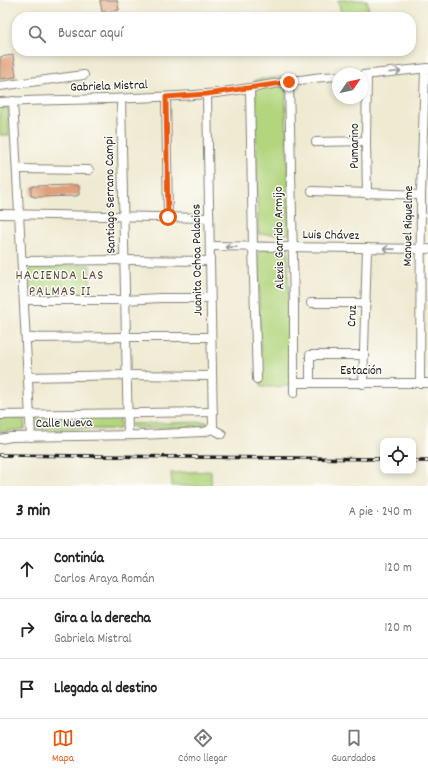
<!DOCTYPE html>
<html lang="es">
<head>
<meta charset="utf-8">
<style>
	body { margin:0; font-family:Dekko,sans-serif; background:#f2f2f2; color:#222 }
	.controls { position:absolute; right:12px; bottom:12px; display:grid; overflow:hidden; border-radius:8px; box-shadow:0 2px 6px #0003 }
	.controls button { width:36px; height:36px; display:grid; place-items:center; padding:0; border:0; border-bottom:1px solid #e0e0e0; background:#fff; color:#222; font:20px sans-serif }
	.compass { position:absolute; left:332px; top:68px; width:36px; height:36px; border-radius:50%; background:#fff; box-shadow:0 2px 6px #0003; rotate:56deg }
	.stop { position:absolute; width:12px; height:12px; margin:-9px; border:3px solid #ea580c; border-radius:50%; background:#fff }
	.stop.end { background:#ea580c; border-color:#fff; box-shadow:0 1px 4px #0008 }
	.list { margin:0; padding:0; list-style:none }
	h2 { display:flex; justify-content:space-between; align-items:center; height:52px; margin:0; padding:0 16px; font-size:17px }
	h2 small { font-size:13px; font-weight:400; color:#767676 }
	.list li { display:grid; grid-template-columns:26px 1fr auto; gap:12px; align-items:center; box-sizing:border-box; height:60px; padding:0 16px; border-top:1px solid #e0e0e0 }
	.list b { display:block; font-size:15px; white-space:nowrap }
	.list p { margin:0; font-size:13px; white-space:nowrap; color:#767676 }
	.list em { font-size:13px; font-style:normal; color:#767676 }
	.icon { flex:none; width:22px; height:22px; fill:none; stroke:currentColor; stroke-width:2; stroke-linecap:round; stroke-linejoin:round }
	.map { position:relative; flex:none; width:428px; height:486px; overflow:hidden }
	.search { position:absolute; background:#fff; box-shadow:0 2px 6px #0003; left:12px; right:12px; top:12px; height:44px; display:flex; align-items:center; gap:10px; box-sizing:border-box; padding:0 14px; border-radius:16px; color:#767676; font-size:15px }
	.sheet { height:232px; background:#fff }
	nav { display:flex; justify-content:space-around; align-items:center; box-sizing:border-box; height:56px; border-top:1px solid #e0e0e0; background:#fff; font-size:11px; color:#767676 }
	nav a { display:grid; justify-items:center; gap:2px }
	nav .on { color:#ea580c }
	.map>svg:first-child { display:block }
</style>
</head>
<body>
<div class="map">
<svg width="428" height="486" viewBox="0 0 428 486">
	<rect width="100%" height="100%" fill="#fdfcf7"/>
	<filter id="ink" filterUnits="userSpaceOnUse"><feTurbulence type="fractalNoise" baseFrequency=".025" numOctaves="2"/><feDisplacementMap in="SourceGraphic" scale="8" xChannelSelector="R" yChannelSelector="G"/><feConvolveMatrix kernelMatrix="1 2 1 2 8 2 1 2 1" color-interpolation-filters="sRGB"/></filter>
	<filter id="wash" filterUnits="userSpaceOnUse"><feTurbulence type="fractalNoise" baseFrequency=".012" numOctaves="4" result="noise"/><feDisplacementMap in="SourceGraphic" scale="16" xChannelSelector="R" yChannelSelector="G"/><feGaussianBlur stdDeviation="0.9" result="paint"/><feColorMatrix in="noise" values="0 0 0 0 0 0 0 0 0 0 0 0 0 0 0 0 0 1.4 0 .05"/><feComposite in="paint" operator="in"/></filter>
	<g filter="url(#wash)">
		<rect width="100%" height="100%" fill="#efead2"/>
		<g fill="#b2d57e" stroke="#67784d">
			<path d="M338,0h29l2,11 -27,6z"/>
			<path d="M285,76l5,158h-32l-3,-154z"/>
			<path d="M8,107l1,28h-9v-27z"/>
			<path d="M258,242h30l2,144 -29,1z"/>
			<path d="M90,265v30l-60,1v-30z"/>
			<path d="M24,417l1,12 -25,3v-14z"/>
			<path d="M120,417v10l-1,2h-80l-3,-2 -1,-9z"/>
			<path d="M207,422v3l-3,2 -69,1 -3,-1 -1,-3z"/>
			<path d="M211,471v15h-39l-1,-13z"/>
		</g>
		<g id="blocks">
			<g fill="#df9f79">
				<path d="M100,0h17l2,10 -17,2z"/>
				<path d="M13,55l3,22 -16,2v-22z"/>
				<path d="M77,185v1h2v9h-2v1l-43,1v-1h-3v-9h2v-1z"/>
			</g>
		</g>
	</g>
	<g filter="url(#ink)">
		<use href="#blocks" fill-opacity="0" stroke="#868377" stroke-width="1"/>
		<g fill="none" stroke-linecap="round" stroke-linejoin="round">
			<g stroke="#868377" stroke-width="10">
				<g id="minor">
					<path d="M363,75l65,-7"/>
					<path d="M289,82l5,222v89"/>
					<path d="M0,86l84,-11"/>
					<path d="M250,88l3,159 4,132"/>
					<path d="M166,97l2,120"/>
					<path d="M121,99l7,336"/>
					<path d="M13,101l18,336"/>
					<path d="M0,102c69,-3 137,-2 206,-8 44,-4 88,-16 132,-18"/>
					<path d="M316,142l50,-1"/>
					<path d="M17,169l72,1"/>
					<path d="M312,191l109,4"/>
					<path d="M367,194l-1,-53 1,-66"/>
					<path d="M0,214l209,4"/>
					<path d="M210,246l218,3"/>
					<path d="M22,261l102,-1 86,1"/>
					<path d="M24,300h101l35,-2h50"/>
					<path d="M311,303h55"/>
					<path d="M26,338l100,-1h85"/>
					<path d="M28,377l99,-2 85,1"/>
					<path d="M294,383h134"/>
					<path d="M310,383v-28h54"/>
					<path d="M420,383l1,-188 4,-126"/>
					<path d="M363,384l4,-136"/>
					<path d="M0,415l213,-3"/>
					<path d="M211,428l11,6"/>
					<path d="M0,439l11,-2 128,-2 64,-3 7,-2 3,-4 -6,-332"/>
				</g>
			</g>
			<use href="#minor" stroke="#fff" stroke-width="8"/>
			<g stroke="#1c1c1c" stroke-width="3.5">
				<g id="rail">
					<path d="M0,455l383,4"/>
					<path d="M413,461h15"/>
				</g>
			</g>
			<use href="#rail" stroke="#fdfcf7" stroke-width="2" stroke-dasharray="6" stroke-linecap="butt"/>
		</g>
		<defs><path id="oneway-shaft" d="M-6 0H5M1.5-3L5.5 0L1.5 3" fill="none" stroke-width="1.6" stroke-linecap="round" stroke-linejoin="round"/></defs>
		<g stroke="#999">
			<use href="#oneway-shaft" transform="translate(395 72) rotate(-6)"/>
			<use href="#oneway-shaft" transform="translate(231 247) rotate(-179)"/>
			<use href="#oneway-shaft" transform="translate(389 249) rotate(-179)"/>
		</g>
	</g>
	<g fill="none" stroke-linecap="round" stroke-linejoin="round" filter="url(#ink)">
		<path stroke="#ea580c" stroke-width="5" d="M168,217l-2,-120 41,-3 82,-12"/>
	</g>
	<g text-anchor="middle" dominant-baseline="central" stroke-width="3" stroke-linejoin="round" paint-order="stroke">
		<g font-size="13" fill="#1c1c1c" stroke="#fdfcf7">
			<text transform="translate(109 87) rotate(-2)">Gabriela Mistral</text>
			<text transform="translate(355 146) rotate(-90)">Pumarino</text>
			<text transform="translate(111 195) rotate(-91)">Santiago Serrano Campi</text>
			<text transform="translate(409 226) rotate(-89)">Manuel Riquelme</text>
			<text transform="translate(331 236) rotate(1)">Luis Chávez</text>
			<text transform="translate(280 238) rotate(-91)">Alexis Garrido Armijo</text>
			<text transform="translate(198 260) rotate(-91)">Juanita Ochoa Palacios</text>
			<text transform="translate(353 316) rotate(-88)">Cruz</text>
			<text x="361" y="371">Estación</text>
			<text transform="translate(64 424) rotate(-1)">Calle Nueva</text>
		</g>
		<g font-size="14" letter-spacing="1" fill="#604a3d" stroke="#fdfcf7">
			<text x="60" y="276">HACIENDA LAS<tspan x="60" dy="16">PALMAS II</tspan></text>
		</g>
	</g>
</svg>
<div class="controls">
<button><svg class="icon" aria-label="locate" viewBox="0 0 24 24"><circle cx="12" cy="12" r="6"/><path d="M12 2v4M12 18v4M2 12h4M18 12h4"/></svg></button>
</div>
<svg class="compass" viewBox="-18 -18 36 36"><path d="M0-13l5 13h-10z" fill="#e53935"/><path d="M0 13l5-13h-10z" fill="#767676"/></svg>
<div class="stop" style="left:168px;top:217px"></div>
<div class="stop end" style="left:289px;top:82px"></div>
<div class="search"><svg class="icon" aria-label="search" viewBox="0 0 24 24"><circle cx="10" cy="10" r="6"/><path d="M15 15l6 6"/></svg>Buscar aquí</div>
</div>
<section class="sheet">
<h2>3 min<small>A pie · 240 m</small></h2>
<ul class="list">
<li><svg class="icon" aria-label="ahead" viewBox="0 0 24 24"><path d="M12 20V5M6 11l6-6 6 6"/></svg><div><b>Continúa</b><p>Carlos Araya Román</p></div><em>120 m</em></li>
<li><svg class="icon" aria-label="right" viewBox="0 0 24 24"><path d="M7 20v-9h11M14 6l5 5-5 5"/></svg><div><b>Gira a la derecha</b><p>Gabriela Mistral</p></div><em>120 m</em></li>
<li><svg class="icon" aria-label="arrive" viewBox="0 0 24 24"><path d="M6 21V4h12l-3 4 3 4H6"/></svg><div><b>Llegada al destino</b></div></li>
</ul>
</section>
<nav>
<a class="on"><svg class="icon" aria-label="map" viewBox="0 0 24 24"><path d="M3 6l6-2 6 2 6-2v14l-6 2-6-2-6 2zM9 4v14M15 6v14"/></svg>Mapa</a>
<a><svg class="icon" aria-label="directions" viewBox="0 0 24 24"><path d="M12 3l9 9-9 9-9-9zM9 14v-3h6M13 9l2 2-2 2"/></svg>Cómo llegar</a>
<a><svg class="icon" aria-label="saved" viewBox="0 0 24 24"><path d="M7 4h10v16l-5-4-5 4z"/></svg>Guardados</a>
</nav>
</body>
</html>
